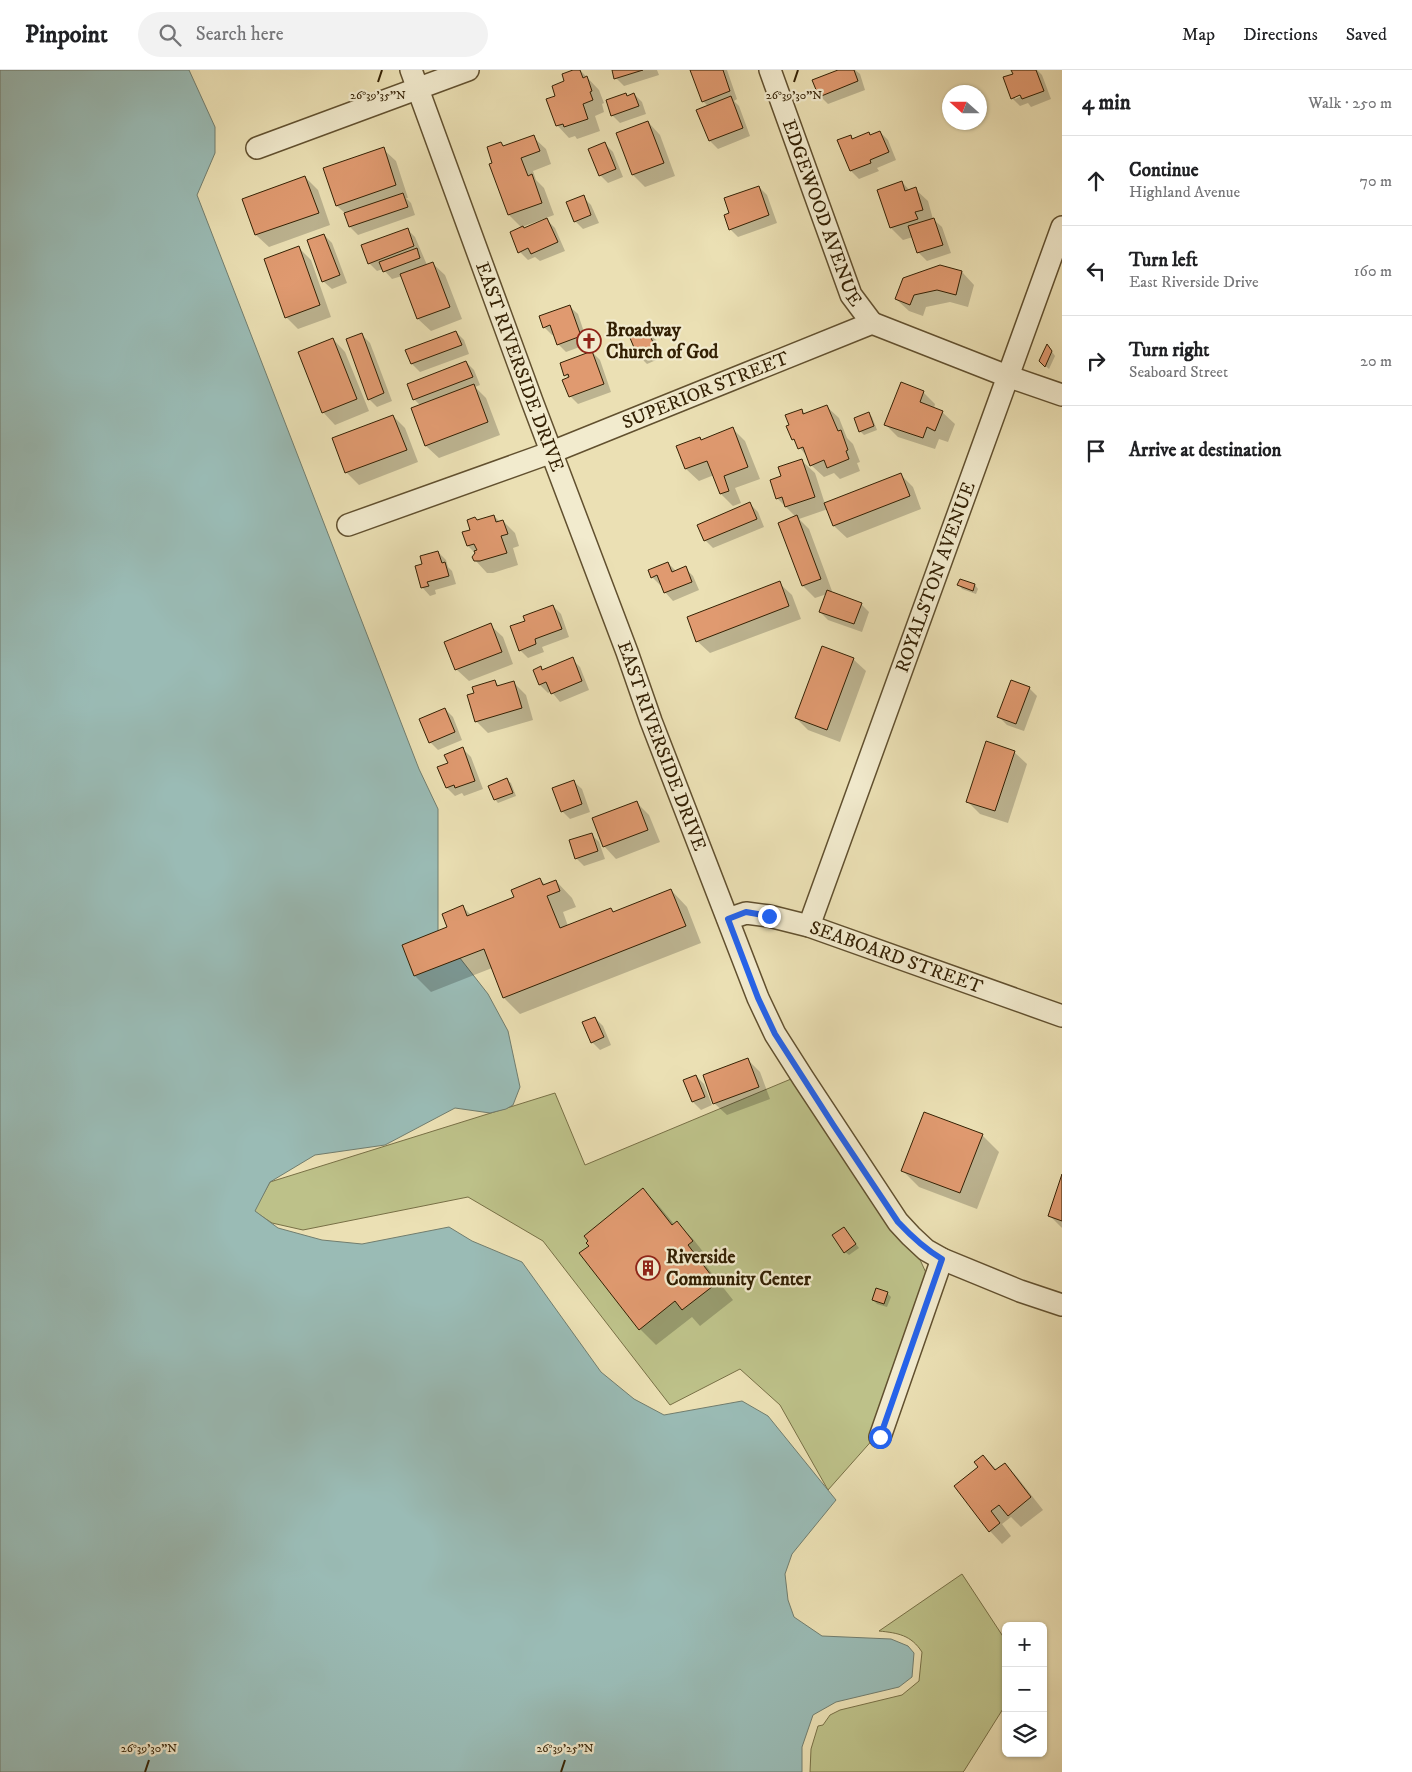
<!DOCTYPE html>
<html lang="en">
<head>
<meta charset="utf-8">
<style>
	body { margin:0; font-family:"IM FELL DW Pica",serif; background:#f2f2f2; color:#202124 }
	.controls { position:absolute; right:15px; bottom:15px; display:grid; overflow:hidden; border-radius:8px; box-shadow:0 1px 4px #0004 }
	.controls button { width:45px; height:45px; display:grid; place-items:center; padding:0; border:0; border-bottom:1px solid #e0e0e0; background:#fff; color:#202124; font:25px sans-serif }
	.compass { position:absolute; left:942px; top:15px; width:45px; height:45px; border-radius:50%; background:#fff; box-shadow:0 1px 4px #0004; rotate:291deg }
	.stop { position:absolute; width:15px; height:15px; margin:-11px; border:4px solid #2563eb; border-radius:50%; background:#fff }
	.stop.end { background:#2563eb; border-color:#fff; box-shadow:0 1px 5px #0008 }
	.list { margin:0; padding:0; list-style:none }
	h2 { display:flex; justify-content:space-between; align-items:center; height:65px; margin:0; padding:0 20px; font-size:21px }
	h2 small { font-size:16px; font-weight:400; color:#757577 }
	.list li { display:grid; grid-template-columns:32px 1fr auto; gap:15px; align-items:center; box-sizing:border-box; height:90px; padding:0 20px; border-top:1px solid #e0e0e0 }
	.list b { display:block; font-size:19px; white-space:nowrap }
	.list p { margin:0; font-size:16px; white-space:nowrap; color:#757577 }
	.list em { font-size:16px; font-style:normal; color:#757577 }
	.icon { flex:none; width:28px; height:28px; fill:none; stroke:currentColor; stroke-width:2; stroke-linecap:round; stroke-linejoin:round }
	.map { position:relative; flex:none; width:1062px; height:1702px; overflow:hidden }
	header { display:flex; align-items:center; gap:30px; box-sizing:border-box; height:70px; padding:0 25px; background:#fff; border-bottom:1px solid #e0e0e0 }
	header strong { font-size:24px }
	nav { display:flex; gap:28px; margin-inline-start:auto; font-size:18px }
	.search { width:350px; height:45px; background:#f2f2f2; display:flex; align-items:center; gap:12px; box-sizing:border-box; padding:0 18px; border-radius:28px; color:#757577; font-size:19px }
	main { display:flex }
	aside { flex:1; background:#fff }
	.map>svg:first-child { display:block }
</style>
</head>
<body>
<header>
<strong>Pinpoint</strong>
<div class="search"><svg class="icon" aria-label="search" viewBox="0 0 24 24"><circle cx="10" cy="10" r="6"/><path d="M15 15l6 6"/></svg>Search here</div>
<nav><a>Map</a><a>Directions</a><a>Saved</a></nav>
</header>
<main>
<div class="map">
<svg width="1062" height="1702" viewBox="0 0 1062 1702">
	<rect width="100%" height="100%" fill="#ebe0b4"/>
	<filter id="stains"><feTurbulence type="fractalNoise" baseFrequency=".004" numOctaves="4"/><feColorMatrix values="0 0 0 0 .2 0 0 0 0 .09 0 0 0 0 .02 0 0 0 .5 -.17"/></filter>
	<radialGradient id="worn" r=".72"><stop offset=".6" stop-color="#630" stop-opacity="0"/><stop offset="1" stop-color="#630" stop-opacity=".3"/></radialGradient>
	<g fill="#bdc189" stroke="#787046">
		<path d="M791,1009l99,148 27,26 10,22 -52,162 -47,53 -48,-85 -40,-36 -70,36 -127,-164 -75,-44 -165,33 -31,-7 -18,-12 16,-29 285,-89 30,72z"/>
		<path d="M962,1504l44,67v63l-42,67 -1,1h-153l1,-23 7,-23 5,-1 7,-10 10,-5 62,-15 17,-14 3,-29c-11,-17 -24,-19 -43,-21z"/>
	</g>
	<path fill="#9abbb5" stroke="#717d6e" d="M0,0h189l26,57v26l-18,42 222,574 19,40v121l50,64 20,37 12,56 -7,18 -7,4 -16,4 -35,-5 -70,37 -70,10 -45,27 -15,29 23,17 44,12 40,4 87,-17 23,14 50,21 79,110 33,27 30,16 78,-14 26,15 68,84 -44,54 -7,20 3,26 6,17 28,19 69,3 17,7 6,7 -2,24 -13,10 -63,15 -23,13 -11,32v25h-802z"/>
	<g fill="#0003" fill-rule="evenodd">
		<path d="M577,0h3l19,20 5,13 -2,1 2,8 -9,4 5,15 -23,8 -2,-3 -6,2 -12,-13v-28l9,-15z"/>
		<path d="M613,0h44l2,5 -35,11 -8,-8z"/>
		<path d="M694,0h33l10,29 -3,2 5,5 11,30 -32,13 -8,-8 -2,-35 -5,-5z"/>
		<path d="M841,0h14l5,4 5,16 -37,14 -8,-8z"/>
		<path d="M1013,0h24l5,5 9,24 -20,8 -3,-4 -8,3 -8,-8 2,-23zM1026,22l1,2 -12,5v-3z"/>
		<path d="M634,24l8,8 4,12 -26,9 -8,-8 14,-20 2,2z"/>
		<path d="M648,52l12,13 15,41 -30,11 -12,-12 -15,-42z"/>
		<path d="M880,62l8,8 8,20 -19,8 2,3 -20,8 -8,-8 -1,-35 4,4 15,-7 2,3z"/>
		<path d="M533,67l13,12 5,15 -18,7 3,9 8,8 10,27 -32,12 3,2 21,-10 9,9 10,23 -25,10 -5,-4 -7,3 -8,-8 2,-24 -13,-13 -18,-50 3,-2 7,-20 4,4z"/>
		<path d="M605,74l8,8 10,25 -15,6 -8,-8z"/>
		<path d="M383,79l13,12 12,37h-2l5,5 4,12 -57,20 -8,-8 -4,-13 -9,-8z"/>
		<path d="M305,107l13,13 12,35 -61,22 -13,-12 -12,-35z"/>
		<path d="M902,112l8,9 5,-2 13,12 5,18 9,8 9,26 -24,8 -8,-8 -6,-16 -10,3 -12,-12 -12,-38z"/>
		<path d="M759,117l8,8 10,28 -39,14 -8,-8 1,-15z"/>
		<path d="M583,127l8,8 8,18 -16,6 -8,-8z"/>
		<path d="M407,159l8,8 12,28 5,-2 13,12 17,44 -31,12 -13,-12 -16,-43 -10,3 -9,-10 -6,2 -8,-8z"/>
		<path d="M324,165l8,8 15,40 -15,6 -9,-8z"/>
		<path d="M299,178l12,12 20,57 -33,12 -12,-12z"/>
		<path d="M940,196l22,6 12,13 -6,22 -18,-5 -24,5 -3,9 -14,-5 -13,-12z"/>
		<path d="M569,236l9,8 10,30 -22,8 -8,-8 -4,-9h-2l-8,-8z"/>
		<path d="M456,262l8,8 5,14 -49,18 -8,-8 -5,-14z"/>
		<path d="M648,262l8,8 7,17 -16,7 -8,-8z"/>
		<path d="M362,265l8,8 22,58 -15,6 -8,-8z"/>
		<path d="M333,269l12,13 24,59 -34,14 -12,-13z"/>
		<path d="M1050,279l5,7 -6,13 -9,-8z"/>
		<path d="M592,282l8,8 11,32 -33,12 -8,-8 -1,-17 -3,-4z"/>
		<path d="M466,292l8,8 6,15 -5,2 11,11 14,37 -61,23 -13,-12 -14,-37 9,-3 -7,-7z"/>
		<path d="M923,322l12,12 -1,4 8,4 13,12 -7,18 -9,-3 -4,10 -37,-12 -13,-13z"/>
		<path d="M826,336l13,12 8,20 6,6 7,18 -3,1 3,8 -20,8 -6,-6 -10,4 -13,-12 -3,-7 -15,-19 8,-29 5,4z"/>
		<path d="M869,344l3,3 5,13 -13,5 -4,-4z"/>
		<path d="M393,346l12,12 13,34 -59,23 -13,-13z"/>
		<path d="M733,359l12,12 15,38 -25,9 6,15 -8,3 -12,-12 -7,-19 -15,6 -13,-12 -8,-23 21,-8 3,3z"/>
		<path d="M802,391l13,12 10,31 75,-30 13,13 8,22 -74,29 -13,-12 -6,-17 -29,10 10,10 23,62 -2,1 31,12 8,8 -7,20 -34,-12 -8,-8 7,-18 -12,4 -12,-12 -7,-69 -19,-19 6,-21z"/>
		<path d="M750,434l8,8 6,15 -51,21 -8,-8z"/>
		<path d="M494,446l6,6 3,-1 12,12 4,13 -6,2 5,17 -25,8h-6l-12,-13 1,-6 -8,-8 3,-15 7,-10z"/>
		<path d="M438,482l8,8 2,7 4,4 4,13 -21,6 1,4 -6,2 -8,-9 2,-22z"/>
		<path d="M668,493l8,8 9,-3 8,8 6,14 -26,11 -8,-9 -3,-7h-2l-8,-8z"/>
		<path d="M961,510l14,5 3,4 -2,5 -14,-5 -3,-4z"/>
		<path d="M779,513l13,12 9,24 -91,34 -13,-12z"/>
		<path d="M553,536l8,8 8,23 -27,10 2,5 -16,6 -8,-8 6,-29z"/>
		<path d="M490,555l13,12 10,27 -44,17 -13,-12z"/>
		<path d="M572,589l8,8 9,23 -29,12 -9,-11 -3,2 -8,-8 -6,-15 6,-2 3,3z"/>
		<path d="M853,589l13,12 -26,71 -32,-12 -12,-12z"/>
		<path d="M495,612l4,4 14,-4 13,13 7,25 -45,13 -12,-12z"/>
		<path d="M1029,618l8,8 -13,35 -17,-6 -8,-8z"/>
		<path d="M445,639l8,8 9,23 -24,10 -8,-8z"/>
		<path d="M463,679l8,8 12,32 -19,7 -2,-3 -7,3 -8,-8 2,-25z"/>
		<path d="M1014,682l13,12 -19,59 -28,-9 -13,-13z"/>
		<path d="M507,710l4,3 5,13 -18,7 -3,-4z"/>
		<path d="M573,711l9,8 8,23 -20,7 -8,-8z"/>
		<path d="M637,733l12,12 11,27 -44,17 -12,-13z"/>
		<path d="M591,764l8,8 6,17 -21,7 -8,-8z"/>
		<path d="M540,810l6,5 10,-4 16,17 4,9 -13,5 5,14 43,-17 3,4 57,-23 16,17 14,36 -181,71 -16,-16 -12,-30 -61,24 -16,-16 48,-69 8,8 44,-17z"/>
		<path d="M595,948l8,8 8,19 -11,5 -8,-8z"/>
		<path d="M748,990l12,12 10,27 -43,16 -13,-12z"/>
		<path d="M696,1006l8,8 8,21 -11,5 -8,-8 -9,-21z"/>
		<path d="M982,1065l17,17 -22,57 -58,-22 -16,-16z"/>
		<path d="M1062,1107v51l-13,-13z"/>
		<path d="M643,1119l16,17 15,18 2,-2 17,17 15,19 -5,4 30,38 -33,26 -8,-9 -36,28 -16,-16 -50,-83z"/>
		<path d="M847,1162l12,16 -10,7 -4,-3z"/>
		<path d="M887,1223l4,4 -4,10 -10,-3 -4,-4z"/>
		<path d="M983,1386l14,14 8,-6 12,13 26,33 -22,17 -10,-10 -9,7 9,12 -9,8 -12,-13 -11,-63z"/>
	</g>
	<g fill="#e09a70" stroke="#332003">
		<path d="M573,0h7l3,8 4,-2 5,15 -2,1 3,8 -10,4 5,15 -24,8 -1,-3 -7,2 -10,-27 9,-3 -3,-10 12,-5 -2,-7z"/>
		<path d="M612,0h31l-29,9z"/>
		<path d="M690,0h33l7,21 -28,11z"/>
		<path d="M838,0h16l4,11 -39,16 -7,-17z"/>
		<path d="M1011,0h25l8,21 -22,8 -2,-4 -9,4 -8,-22 10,-3z"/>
		<path d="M626,23l1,3 7,-3 5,13 -28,10 -5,-16z"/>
		<path d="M731,26l12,32 -34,13 -13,-31z"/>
		<path d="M648,51l16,42 -32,12 -16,-42z"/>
		<path d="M880,61l9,21 -19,8 1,3 -21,8 -13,-31 14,-5 1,4 17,-7 1,3z"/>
		<path d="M534,65l6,16 -19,7 7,18 4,-2 10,29 -34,12 -19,-51 3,-1 -5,-16 14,-5 2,4z"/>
		<path d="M605,72l11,27 -17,7 -11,-27z"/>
		<path d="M384,77l12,38 -60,21 -13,-38z"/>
		<path d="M305,106l14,37 -64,22 -13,-36z"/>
		<path d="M902,111l3,10 11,-4 7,23 -8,2 3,7 -28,9 -13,-38z"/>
		<path d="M759,116l10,29 -40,15 -5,-15 5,-2 -5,-15z"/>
		<path d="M403,123l5,14 -59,20 -5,-14z"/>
		<path d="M584,125l7,20 -17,7 -8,-20z"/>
		<path d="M547,148l11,24 -27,12 -3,-6 -10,5 -8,-21 13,-6 1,2z"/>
		<path d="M934,148l9,27 -26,8 -9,-27z"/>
		<path d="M408,158l6,18 -46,18 -7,-19z"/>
		<path d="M324,164l16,41 -18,7 -15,-42z"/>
		<path d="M299,176l21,59 -35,13 -21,-59z"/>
		<path d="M417,178l3,10 -37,14 -4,-10z"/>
		<path d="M433,192l17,45 -33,12 -17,-45z"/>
		<path d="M940,195l22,6 -6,24 -19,-5 -23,5 -4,10 -15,-6 8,-21z"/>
		<path d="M570,235l11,31 -24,9 -7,-20 -7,3 -4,-12z"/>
		<path d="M456,261l6,14 -51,19 -6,-14z"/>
		<path d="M648,261l8,18 -18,8 -8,-19z"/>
		<path d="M362,263l22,60 -16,7 -22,-61z"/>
		<path d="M333,268l24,61 -35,14 -24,-61z"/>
		<path d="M1047,274l5,7 -7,16 -6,-6z"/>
		<path d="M592,281l12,33 -35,13 -7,-17 7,-3 -1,-3 -4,2 -4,-13z"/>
		<path d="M466,291l7,16 -60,23 -6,-16z"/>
		<path d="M901,312l23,9 -4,11 23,9 -8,20 -8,-4 -4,11 -39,-13z"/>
		<path d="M474,314l14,38 -63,24 -14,-38z"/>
		<path d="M827,335l11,26 3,-1 7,20 -2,1 3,8 -22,9 -3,-8 -14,6 -7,-19 -5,2 -4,-10 -2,1 -6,-14 3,-1 -4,-10 17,-6 1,5z"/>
		<path d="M869,342l5,14 -15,6 -5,-14z"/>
		<path d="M393,345l14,35 -62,23 -13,-35z"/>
		<path d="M733,357l15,40 -24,9 5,15 -9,3 -13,-33 -22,8 -9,-23 24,-9 1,3z"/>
		<path d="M802,389l13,38 -30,10 -3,-10 -6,2 -6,-19 11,-4 -3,-9z"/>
		<path d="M901,403l9,23 -77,30 -9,-23z"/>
		<path d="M750,432l7,17 -53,22 -7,-16z"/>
		<path d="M494,445l2,7 7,-2 5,14 -7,2 6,17 -27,8h-6l-2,-4 3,-4 -1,-2 3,-1 -3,-6 -7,2 -5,-14 8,-2 -3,-10 8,-3 2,3z"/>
		<path d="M797,445l24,64 -19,7 -24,-63z"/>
		<path d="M438,481l4,12 3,-1 4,14 -22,6 2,4 -8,2 -6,-22 7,-2 -2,-8z"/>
		<path d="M668,492l4,10 14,-6 6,16 -28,11 -7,-18 -6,3 -3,-8z"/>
		<path d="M960,509l15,5 -2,7 -16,-6z"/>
		<path d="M780,511l9,25 -93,36 -9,-25z"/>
		<path d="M827,520l35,13 -8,21 -35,-12z"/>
		<path d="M553,535l9,24 -27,10 1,5 -17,7 -9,-25 15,-5 -2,-5z"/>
		<path d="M491,553l11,29 -47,18 -11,-28z"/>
		<path d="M822,576l32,12 -27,72 -32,-12z"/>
		<path d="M573,587l9,24 -31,13 -5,-12 -7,3 -6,-15 8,-4 1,4z"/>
		<path d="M495,610l2,6 17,-5 8,27 -47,14 -8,-27 7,-2 -2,-6z"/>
		<path d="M1011,610l19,7 -14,37 -19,-7z"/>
		<path d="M445,638l10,24 -26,11 -10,-24z"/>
		<path d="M986,671l29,10 -20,60 -29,-9z"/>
		<path d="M463,677l12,34 -20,7 -1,-3 -8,3 -9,-21 11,-4 -4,-8z"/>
		<path d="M507,708l6,15 -19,7 -6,-14z"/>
		<path d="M574,710l8,24 -21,8 -9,-24z"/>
		<path d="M637,731l11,29 -45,17 -11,-29z"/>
		<path d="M592,763l6,18 -23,8 -6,-19z"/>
		<path d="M540,808l3,7 13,-5 4,11 -13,5 13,32 51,-20 2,4 58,-23 15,37 -183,72 -19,-49 -70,27 -12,-31 45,-18 -5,-13 21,-9 4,11 47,-19 -3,-7z"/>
		<path d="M595,947l9,20 -13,6 -9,-21z"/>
		<path d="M748,988l11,29 -46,17 -10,-29z"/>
		<path d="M696,1005l9,22 -13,5 -9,-22z"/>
		<path d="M924,1042l59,22 -23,59 -59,-22z"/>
		<path d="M1062,1104v47l-14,-5z"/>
		<path d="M643,1118l29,37 5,-4 16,20 -5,4 29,38 -35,27 -7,-9 -36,29 -60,-77 10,-7 -3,-3 2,-2 -4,-5z"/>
		<path d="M844,1157l12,17 -12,9 -12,-18z"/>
		<path d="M876,1218l12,4 -4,12 -12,-4z"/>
		<path d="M983,1385l12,15 10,-7 26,34 -23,19 -9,-11 -8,6 9,12 -11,9 -35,-46 24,-19 -4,-5z"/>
	</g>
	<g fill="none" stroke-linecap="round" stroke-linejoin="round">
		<g stroke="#61502f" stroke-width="24">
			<g id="minor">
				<path id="s1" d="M411,0l121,331 95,251 24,69 107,277 17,36 28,44 95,144 13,14 15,14 16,9 78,32 42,14"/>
				<path id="s2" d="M770,0l81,225 21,28"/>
				<path d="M257,78l211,-78"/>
				<path id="s3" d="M348,455l204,-73 320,-129 135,53 55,19"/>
				<path id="s4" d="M728,849l18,-6 23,3 40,10 253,90"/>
				<path id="s5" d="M809,856l253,-699"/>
				<path d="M880,1367l62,-178"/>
			</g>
		</g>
		<use href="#minor" stroke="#f2ebce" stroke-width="21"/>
	</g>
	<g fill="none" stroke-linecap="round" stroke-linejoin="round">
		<path stroke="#2563eb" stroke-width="6" d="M769,846l-23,-4 -18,7 30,79 17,36 59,92 64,96c14,15 27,27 44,37l-62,178"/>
	</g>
	<path fill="none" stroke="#332003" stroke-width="2" d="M378,12l4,-12M794,12l4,-12M145,1702l4,-12M561,1702l4,-12"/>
	<defs>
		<g id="church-ring" transform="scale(1.25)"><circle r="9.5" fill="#f2ebce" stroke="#8f2418" stroke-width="1.5"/><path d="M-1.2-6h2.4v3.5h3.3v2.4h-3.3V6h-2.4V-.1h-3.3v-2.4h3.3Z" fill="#8f2418"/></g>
		<g id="building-ring" transform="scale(1.25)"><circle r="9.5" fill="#f2ebce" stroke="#8f2418" stroke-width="1.5"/><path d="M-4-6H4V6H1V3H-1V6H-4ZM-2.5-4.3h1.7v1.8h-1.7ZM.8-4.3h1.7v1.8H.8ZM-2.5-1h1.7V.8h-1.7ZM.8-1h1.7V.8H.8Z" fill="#8f2418"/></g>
	</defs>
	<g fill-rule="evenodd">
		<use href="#church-ring" x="589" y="271"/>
		<use href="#building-ring" x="648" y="1198"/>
	</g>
	<g text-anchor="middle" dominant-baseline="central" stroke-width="4.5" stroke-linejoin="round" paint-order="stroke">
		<g font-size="19" fill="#332003" stroke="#f2ebce">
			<text stroke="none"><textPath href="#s2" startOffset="152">EDGEWOOD AVENUE</textPath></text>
			<text stroke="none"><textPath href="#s1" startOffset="316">EAST RIVERSIDE DRIVE</textPath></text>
			<text stroke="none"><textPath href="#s3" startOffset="382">SUPERIOR STREET</textPath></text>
			<text stroke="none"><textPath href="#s5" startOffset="371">ROYALSTON AVENUE</textPath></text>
			<text stroke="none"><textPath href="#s1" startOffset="721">EAST RIVERSIDE DRIVE</textPath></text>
			<text stroke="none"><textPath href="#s4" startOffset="176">SEABOARD STREET</textPath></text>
		</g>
		<g font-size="19" font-weight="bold" fill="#332003" stroke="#f2ebce" text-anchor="start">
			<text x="606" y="260">Broadway<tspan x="606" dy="22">Church of God</tspan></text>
			<text x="666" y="1187">Riverside<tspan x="666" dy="22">Community Center</tspan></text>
		</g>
	</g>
	<g font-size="12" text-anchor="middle" fill="#332003" stroke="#f2ebce" stroke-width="4.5" stroke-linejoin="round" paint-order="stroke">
		<text x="378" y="29">26°39'35"N</text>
		<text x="794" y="29">26°39'30"N</text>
		<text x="149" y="1682">26°39'30"N</text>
		<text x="565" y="1682">26°39'25"N</text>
	</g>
	<rect width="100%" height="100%" filter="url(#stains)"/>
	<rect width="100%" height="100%" fill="url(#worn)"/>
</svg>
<div class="controls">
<button>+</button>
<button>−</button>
<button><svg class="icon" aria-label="layers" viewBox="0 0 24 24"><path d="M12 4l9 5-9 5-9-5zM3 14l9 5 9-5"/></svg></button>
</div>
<svg class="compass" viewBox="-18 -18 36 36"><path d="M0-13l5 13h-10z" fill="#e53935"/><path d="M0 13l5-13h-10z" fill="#757577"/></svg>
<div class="stop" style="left:880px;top:1367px"></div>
<div class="stop end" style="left:769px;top:846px"></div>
</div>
<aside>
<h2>4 min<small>Walk · 250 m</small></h2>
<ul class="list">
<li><svg class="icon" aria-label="ahead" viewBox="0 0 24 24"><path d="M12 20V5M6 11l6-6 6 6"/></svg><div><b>Continue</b><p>Highland Avenue</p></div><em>70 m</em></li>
<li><svg class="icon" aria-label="left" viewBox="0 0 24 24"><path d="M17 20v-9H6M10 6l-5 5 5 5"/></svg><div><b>Turn left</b><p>East Riverside Drive</p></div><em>160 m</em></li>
<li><svg class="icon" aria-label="right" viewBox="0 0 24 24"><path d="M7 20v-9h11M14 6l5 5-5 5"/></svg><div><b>Turn right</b><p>Seaboard Street</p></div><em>20 m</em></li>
<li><svg class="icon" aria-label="arrive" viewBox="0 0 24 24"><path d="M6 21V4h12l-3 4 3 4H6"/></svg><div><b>Arrive at destination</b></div></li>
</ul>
</aside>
</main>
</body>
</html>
